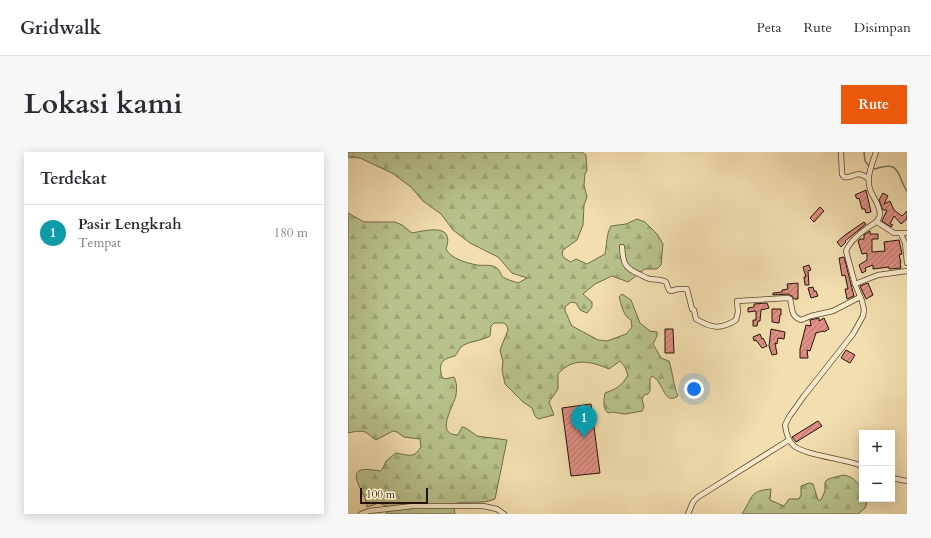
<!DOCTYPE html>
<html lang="id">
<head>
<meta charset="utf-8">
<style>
	body { margin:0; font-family:Cardo,serif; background:#f7f7f7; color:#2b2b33 }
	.controls { position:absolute; right:12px; bottom:12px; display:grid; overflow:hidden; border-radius:0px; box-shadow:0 2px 10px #0003 }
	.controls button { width:36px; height:36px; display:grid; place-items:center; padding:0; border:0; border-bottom:1px solid #e1e1e2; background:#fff; color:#2b2b33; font:20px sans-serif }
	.scale { position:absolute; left:12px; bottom:10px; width:68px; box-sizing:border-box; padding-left:4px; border:2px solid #281207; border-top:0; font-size:11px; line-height:14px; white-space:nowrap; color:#281207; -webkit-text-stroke:3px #f7eacb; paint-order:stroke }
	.you { position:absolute; left:346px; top:237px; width:14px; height:14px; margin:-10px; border:3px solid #fff; border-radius:50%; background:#1a73e8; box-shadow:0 0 0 6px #1a73e833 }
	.badge { display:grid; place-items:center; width:26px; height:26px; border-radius:50%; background:#ea580c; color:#fff; font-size:13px; font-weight:700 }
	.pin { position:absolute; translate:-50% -33px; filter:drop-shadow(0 1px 2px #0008) }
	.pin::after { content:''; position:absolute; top:21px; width:14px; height:12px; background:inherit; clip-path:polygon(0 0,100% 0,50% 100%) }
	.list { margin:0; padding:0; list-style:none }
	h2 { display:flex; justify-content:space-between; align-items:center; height:52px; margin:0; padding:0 16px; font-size:17px }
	h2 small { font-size:13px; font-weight:400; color:#7c7c81 }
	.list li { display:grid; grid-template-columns:26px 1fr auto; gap:12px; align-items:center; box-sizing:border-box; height:56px; padding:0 16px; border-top:1px solid #e1e1e2 }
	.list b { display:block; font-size:15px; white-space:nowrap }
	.list p { margin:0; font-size:13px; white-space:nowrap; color:#7c7c81 }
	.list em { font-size:13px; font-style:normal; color:#7c7c81 }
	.map { position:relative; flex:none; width:559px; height:362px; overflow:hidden; border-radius:0px }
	header { display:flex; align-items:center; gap:24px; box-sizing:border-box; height:56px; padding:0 20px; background:#fff; border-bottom:1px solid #e1e1e2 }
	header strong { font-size:19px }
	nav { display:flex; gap:22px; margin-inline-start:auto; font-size:14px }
	.intro { display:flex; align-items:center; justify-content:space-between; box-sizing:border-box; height:96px; padding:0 24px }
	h1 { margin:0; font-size:28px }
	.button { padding:10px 18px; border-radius:0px; background:#ea580c; color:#fff; font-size:14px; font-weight:700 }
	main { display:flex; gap:24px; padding:0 24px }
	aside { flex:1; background:#fff; border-radius:0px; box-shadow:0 2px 10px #0003 }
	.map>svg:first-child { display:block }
</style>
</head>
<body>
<header>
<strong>Gridwalk</strong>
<nav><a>Peta</a><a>Rute</a><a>Disimpan</a></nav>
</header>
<div class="intro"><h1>Lokasi kami</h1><a class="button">Rute</a></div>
<main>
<aside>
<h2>Terdekat<small></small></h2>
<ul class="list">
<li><span class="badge" style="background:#0f9aa8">1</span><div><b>Pasir Lengkrah</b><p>Tempat</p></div><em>180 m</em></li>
</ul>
</aside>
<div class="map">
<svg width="559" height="362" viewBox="0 0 559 362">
	<defs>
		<pattern id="forest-firs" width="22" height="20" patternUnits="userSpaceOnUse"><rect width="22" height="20" fill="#b8c28c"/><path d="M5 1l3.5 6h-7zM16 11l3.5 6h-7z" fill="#9ea677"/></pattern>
		<pattern id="building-hatch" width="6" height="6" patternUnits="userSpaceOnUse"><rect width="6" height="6" fill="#df8f85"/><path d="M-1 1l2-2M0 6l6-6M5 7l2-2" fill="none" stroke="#b5736b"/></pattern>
	</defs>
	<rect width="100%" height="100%" fill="#f2deaf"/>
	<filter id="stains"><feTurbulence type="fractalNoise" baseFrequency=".005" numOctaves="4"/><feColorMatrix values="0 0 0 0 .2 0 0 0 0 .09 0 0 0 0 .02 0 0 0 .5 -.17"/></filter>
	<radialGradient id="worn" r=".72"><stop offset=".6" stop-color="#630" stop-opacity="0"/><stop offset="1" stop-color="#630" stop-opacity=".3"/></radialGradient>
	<g fill="url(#forest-firs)" stroke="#706a4a">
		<path d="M0,0h234l4,3 1,15 -2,4 -1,11 3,12 -3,8 -1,20 -6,15 -14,10 -1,4 2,4 7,4 5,-3 11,5 18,-10c2,-10 1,-19 6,-28l15,-2 11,-5 8,3 12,12 6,10 -2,21 -4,4h-12l-17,13 -16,-6 -17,8 -12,10 9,8v5l-5,6 -7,-3 -4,-7 -5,-1 -6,5v4c3,5 4,10 7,15l26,14 9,1 19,-7 6,-7 -1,-7c-8,-4 -9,-14 -12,-23l3,-3 9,6 9,23 10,8 7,1v4l-4,8 8,14 8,3c4,12 4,23 9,35 -11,8 -14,-6 -19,-13 -1,-3 -4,-5 -7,-7l-2,3v12l-2,3 -4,1 -2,4 2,8 -2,4 -17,3 -13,-2 -4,1c-6,-6 -4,-12 -3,-20 11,-4 17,-7 23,-18l-3,-8 -5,-6 -11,8c-19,-8 -36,-12 -51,5v15l-9,13 5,13 -16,4 -3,-3 -3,-8 -9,-6 -18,-18 -3,-14 1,-8 -3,-12 8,-20 -1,-4 -3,-3h-10l-3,3 -1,10c-8,5 -22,5 -29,11 -2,2 -4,7 -6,9 -13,3 -17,7 -13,21l3,2 9,-2c3,6 3,11 2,18 -2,11 -22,40 2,40l4,-8 4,1 11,8 30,4 -12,59c-13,6 -29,1 -42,5l2,10h-68l-2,-8 -6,-3 -12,4c-1,-3 -1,-6 -2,-9 -11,-21 -17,-33 15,-27l3,-3 3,-7 10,-8c13,2 17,6 25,-6l-1,-8 -16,-2 -7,-5 -4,-1 -17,9c-4,-2 -7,-6 -11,-8 -5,-2 -12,0 -17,1v-220l16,9h31l7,3 10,8c16,-3 43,-10 34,16 5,10 21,14 31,16 6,1 13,-1 18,2 5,2 5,7 8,10 4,3 10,4 15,6l9,-5 -15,-5 -14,-16 -28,-14 -17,-13 -12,-16 -18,-13 -12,-14 -19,-14 -32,-15 -12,-1z"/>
		<path d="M495,323c9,1 13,6 19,13v11h6l-3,9 -7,6h-116c11,-17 7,-23 29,-25l-1,11 14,6 5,-7h10l2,-4v-9l8,-3 4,1 5,16h3l4,-9v-9l3,-3z"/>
	</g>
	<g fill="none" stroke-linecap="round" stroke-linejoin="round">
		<g stroke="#6e7967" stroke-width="1.5">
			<path d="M516,0l1,9 4,5"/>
			<path d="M525,16l2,1c27,-9 21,6 32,22"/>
		</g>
	</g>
	<g fill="url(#building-hatch)" stroke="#281207">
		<path d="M518,38l5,22 -5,1 -1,-4h-3l-3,-11 -2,1 -2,-4z"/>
		<path d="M535,41l5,3 -4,8 6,-3 4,9 8,6 5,-5v8l-6,5 -7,-8 -4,8 3,1 -2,2 -9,-6 5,-11h-4l-4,-10z"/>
		<path d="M472,55l4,4 -10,11 -4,-4z"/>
		<path d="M516,70l2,2 -21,17 1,1 -5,5 -4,-5 8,-7z"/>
		<path d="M522,79v3h8v5h-6v13l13,-1 -1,-9 15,-2 3,14 -3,1 2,8h-1l1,5 -12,1v-2l-16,2v-4l-8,3 1,3 -4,2 -3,-8 8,-5v-7l-5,1 -4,-13 2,-2h4v-4z"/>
		<path d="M496,105l10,39 -7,3 -2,-10h3l-3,-14 -3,1 -3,-18z"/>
		<path d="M461,113l2,5 -3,1 1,14h-4l-1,-8h2l-3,-10z"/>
		<path d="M450,131v16h-4l-2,-3 -4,-2 -15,1v-2l9,-1v-2l6,-1 -1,-5z"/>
		<path d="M520,131l5,12 -7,4 -6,-13z"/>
		<path d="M465,135l1,4h2l2,5 -7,2 -3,-10z"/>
		<path d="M419,151l2,5 -8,2 -1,11h-2l-1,5h-4v-6h3v-9l-8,1v-4l6,-1v-3z"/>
		<path d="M424,157h9v6h-1l-1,8 -7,-1z"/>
		<path d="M471,166v3l5,-3 5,11 -5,3 -1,-1 -7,2 -6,18 -3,-1 1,8h-8v-9l6,-24 5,1 -1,-6z"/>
		<path d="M317,177h8l1,24h-9z"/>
		<path d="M423,177l14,3 -1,7 -6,-1 -1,6 -2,-1 2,11 -5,1 -3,-9z"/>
		<path d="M412,182l2,5 1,-1 4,8 -5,2 -6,-8 -2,1 -1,-4z"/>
		<path d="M498,198l9,5 -5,8 -9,-5z"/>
		<path d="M243,252l9,69 -29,3 -9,-68z"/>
		<path d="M470,269l4,5 -26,16 -4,-5z"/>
	</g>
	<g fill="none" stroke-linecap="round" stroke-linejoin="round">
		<g stroke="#5a4531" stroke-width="6">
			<g id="minor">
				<path d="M493,0l1,22 2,3c11,2 10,-8 24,1"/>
				<path d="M529,70l17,11h13"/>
				<path d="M553,82l4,9 2,20"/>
				<path d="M274,95c1,15 2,21 17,27 4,2 7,4 11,5 6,1 11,0 16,3l3,8 2,1 7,-2h9l5,20 2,1 2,9c15,9 24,11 40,1l2,-8 -1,-11 51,-3 2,1c3,10 0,17 11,21l10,-4 22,-5 27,-14"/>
				<path d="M507,132l23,-9 29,-4"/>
				<path d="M514,314c-16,-7 -59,-11 -69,-21 -5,-5 -7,-13 -8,-20l4,-8 15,-21 49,-62 10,-18 1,-6 -2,-9 -7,-17 -9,-33c3,-8 13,-17 20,-22 6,-5 12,-6 14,-14 0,-9 -5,-15 -9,-23 -6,-13 1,-27 5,-40"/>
				<path d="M544,326l15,3"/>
				<path d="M13,362l8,-3 44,-5h70l14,3 7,5"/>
				<path d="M340,362l5,-12 5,-5 91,-57"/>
			</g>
		</g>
		<use href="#minor" stroke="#f7eacb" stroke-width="4.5"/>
	</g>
	<rect width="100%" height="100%" filter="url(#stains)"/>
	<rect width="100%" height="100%" fill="url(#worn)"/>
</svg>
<div class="controls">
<button>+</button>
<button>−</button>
</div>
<div class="scale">100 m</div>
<div class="you"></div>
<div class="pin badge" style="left:236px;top:286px;background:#0f9aa8">1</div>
</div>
</main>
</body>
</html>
